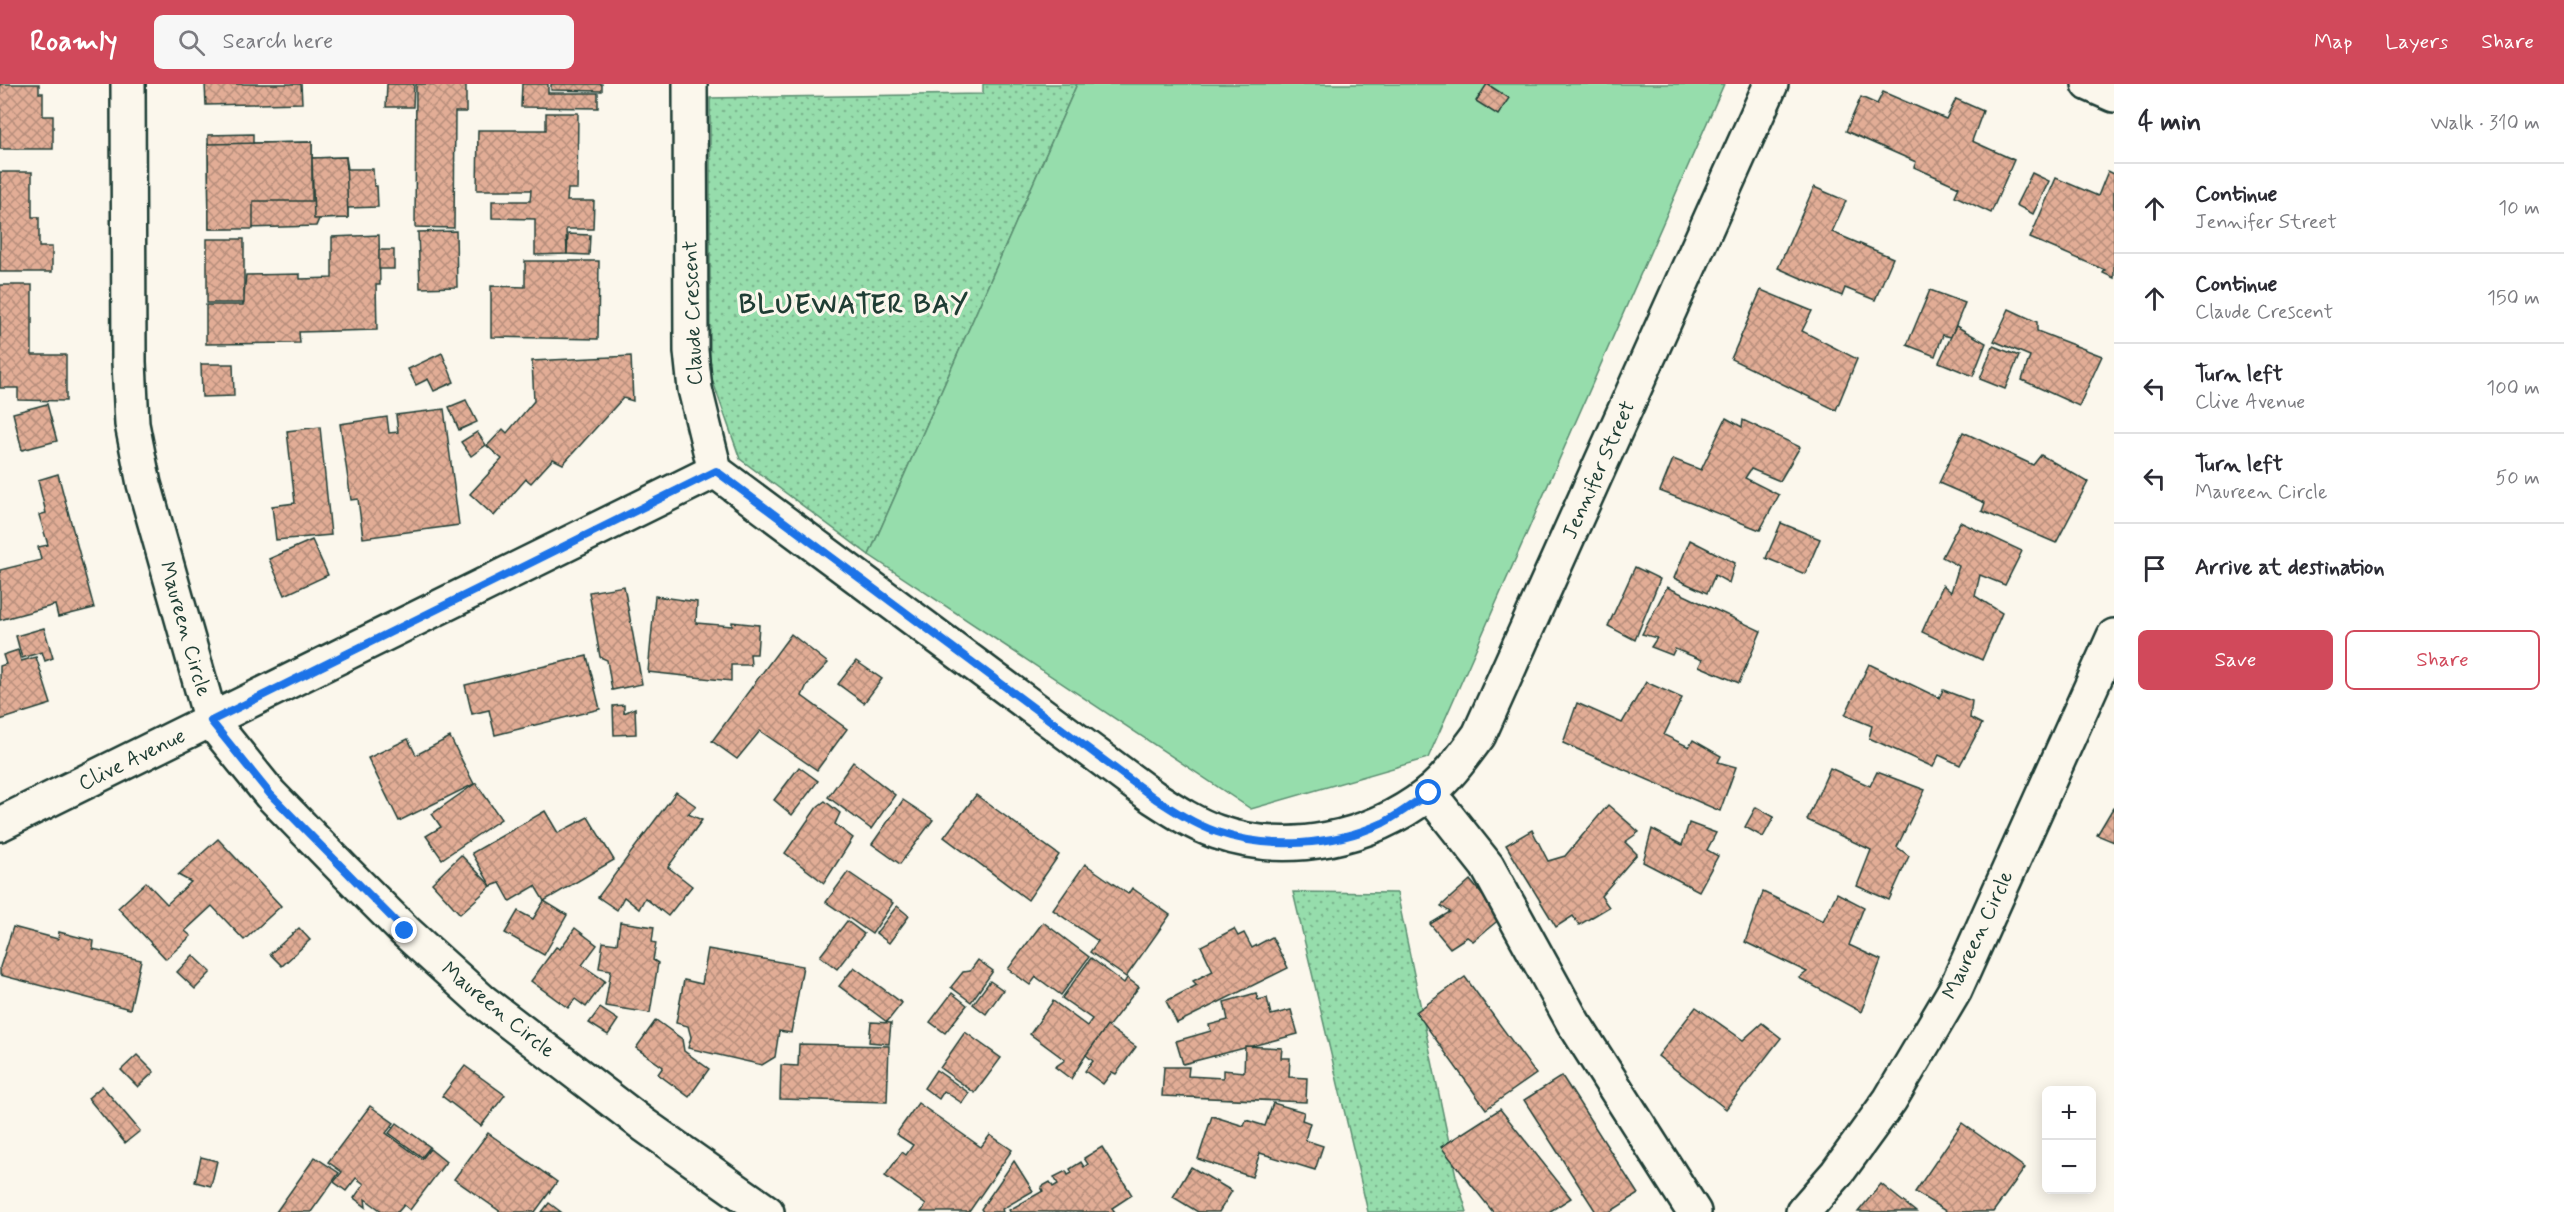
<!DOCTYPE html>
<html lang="en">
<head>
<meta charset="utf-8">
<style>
	body { margin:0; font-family:Mynerve,sans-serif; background:#f7f7f7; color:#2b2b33 }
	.controls { position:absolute; right:18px; bottom:18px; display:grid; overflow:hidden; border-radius:9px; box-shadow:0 3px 15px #0003 }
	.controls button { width:54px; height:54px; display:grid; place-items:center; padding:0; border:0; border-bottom:2px solid #e1e1e2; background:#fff; color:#2b2b33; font:30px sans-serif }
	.stop { position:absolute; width:18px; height:18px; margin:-14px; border:4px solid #1a73e8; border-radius:50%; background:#fff }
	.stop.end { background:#1a73e8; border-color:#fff; box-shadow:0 2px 6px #0008 }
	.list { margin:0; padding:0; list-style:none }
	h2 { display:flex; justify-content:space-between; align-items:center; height:78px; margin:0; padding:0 24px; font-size:26px }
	h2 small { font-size:20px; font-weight:400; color:#7c7c81 }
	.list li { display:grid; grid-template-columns:39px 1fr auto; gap:18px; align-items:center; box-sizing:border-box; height:90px; padding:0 24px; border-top:2px solid #e1e1e2 }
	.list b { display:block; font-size:22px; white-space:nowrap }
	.list p { margin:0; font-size:20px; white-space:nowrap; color:#7c7c81 }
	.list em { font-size:20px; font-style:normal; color:#7c7c81 }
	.actions { display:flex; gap:12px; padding:18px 24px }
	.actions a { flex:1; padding:14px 0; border:2px solid #d1495b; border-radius:9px; text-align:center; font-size:21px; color:#d1495b }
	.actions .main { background:#d1495b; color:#fff }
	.icon { flex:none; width:33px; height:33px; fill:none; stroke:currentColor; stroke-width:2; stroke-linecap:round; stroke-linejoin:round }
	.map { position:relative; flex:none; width:2114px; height:1128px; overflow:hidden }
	header { display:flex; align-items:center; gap:36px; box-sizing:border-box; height:84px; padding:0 30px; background:#d1495b; color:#fff }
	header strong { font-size:28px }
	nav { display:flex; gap:33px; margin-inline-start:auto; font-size:21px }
	.search { width:420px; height:54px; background:#f7f7f7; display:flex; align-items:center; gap:15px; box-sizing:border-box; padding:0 21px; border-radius:9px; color:#7c7c81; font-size:22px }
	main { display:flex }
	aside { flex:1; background:#fff }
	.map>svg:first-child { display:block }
</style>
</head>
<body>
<header>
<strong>Roamly</strong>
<div class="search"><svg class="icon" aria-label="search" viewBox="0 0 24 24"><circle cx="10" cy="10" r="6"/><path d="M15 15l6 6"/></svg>Search here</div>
<nav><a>Map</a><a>Layers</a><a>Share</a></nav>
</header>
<main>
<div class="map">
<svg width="2114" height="1128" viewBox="0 0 2114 1128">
	<defs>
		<pattern id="grass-dots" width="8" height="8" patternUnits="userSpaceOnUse" patternTransform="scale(1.5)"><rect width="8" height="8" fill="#96ddac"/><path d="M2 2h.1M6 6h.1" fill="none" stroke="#7ab48d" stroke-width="1.8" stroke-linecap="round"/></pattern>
		<pattern id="building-cross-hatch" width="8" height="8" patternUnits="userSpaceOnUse" patternTransform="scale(1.5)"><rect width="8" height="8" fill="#e2ad96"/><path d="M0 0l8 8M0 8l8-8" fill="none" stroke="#b78e7b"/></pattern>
	</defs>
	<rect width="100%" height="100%" fill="#fbf7ec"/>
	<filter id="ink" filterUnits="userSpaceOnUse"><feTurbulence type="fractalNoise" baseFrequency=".0167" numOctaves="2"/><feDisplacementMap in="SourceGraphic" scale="12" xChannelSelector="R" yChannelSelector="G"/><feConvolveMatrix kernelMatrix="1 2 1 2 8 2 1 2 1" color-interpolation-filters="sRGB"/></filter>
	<g filter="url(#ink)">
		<g fill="url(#grass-dots)" stroke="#5a8d70" stroke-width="1.5">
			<path d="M983,0h94l-208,471 -129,-96 -30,-86v-275l273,-4z"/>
			<path d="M1293,808l104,1 59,283 11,36h-99z"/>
		</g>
		<path fill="#96ddac" stroke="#5a8d70" stroke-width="1.5" d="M1077,0h647l-296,674 -177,51 -382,-254z"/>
		<g fill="url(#building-cross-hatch)" stroke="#1f3d34" stroke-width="1.5">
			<path d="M0,0h39v9h4v23h10v33h-53z"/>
			<path d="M205,0h96l1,19 -96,2z"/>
			<path d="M387,0h27l-1,23h-27z"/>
			<path d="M416,0h50v28h-11l-1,116 -39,-1z"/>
			<path d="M522,0h26v9h50v15l-77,-1z"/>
			<path d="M551,0h51v7l-51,-1z"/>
			<path d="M1487,0l22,14 -11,17 -22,-14z"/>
			<path d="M1883,8l63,27 10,-20 27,12 -11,30 42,19 -23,53 -36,-17 4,-9 -45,-20 2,-5 -70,-31 15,-34 16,7z"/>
			<path d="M546,29h32l-1,76h-9l-1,12h27l-1,28h-27l1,25 -32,1v-36l-43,-1v-17h38l1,-11h-54l1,-60h68z"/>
			<path d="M253,50v9l59,-1v16l34,-1 2,12h25l1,17h3l1,21 -30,1v10l-29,1 -3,7 -107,3 -1,-94z"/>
			<path d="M312,58v59h-59v28h-44l-1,-85z"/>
			<path d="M346,73l2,61 -34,1 -2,-61z"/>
			<path d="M2108,87l6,3v104l-11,-5 2,-3 -75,-32 26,-60 42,18z"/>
			<path d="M0,88h32v45h7v30h13v25h-52z"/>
			<path d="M2032,89l17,8 -16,33 -17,-9z"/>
			<path d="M1814,103l32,14 -14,31 61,26 -18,42 -30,-12 -3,8 -64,-28z"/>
			<path d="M456,147l1,56 -37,1 -2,-56z"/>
			<path d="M568,150l22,1 -1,20 -22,-1z"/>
			<path d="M379,151l1,50h-4l1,45 -78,2 1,11 -94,1v-39h37l3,-30 54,-1v5l32,-1v-41z"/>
			<rect x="207" y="155" width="37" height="64"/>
			<rect x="379" y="166" width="15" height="19"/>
			<path d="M525,177h74l-1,78 -107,-2v-51l34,1z"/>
			<path d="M0,201h32v70h34v46l-48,-1v-12h-18z"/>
			<path d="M1761,206l51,21 -10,20 55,28 -21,51 -105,-51z"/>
			<path d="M1930,206l35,13 -14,34 -8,-2 -8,21 -28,-11z"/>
			<path d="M2009,225l28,13v9l65,25 -23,50 -57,-26 8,-24 -36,-15z"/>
			<path d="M1956,242l30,17 -13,33 -34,-14z"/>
			<path d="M1993,262l26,10 -14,33 -25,-10z"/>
			<path d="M442,269l12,29 -20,9 -6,-12 -12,6 -8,-16z"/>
			<path d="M631,272l2,45 -10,-3 -60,66 -10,-5 -22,24 -5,-4 -32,37 -24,-22 32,-35 -15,-13 16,-17 4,4 27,-32 -2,-40z"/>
			<path d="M201,280h32l1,32 -32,1z"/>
			<path d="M466,316l11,22 -18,8 -10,-23z"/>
			<path d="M47,320l10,37 -35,9 -9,-37z"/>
			<path d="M444,325l15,116 -96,13 -5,-39 -7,1 -11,-76 47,-7 2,16 9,-1 -2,-17z"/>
			<path d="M1726,334l16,9 1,-7 57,27 -20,34 -29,-12 -6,9 34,17 -19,35 -100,-39 13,-32 28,11z"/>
			<path d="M320,343l11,108 -55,5 -4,-34 23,-3 -8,-72z"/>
			<path d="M477,348l9,13 -15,11 -10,-14z"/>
			<path d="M1963,348l70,33 8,-10 47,27 -32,61 -74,-32 3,-8 -46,-20z"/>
			<path d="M58,390l36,134 -36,9 -3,-12 -55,15v-50l41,-10 -3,-13 10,-2 -9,-30 7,-2 -8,-33z"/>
			<path d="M1960,438l62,29 -17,34 -25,-10 -5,21 27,17 -20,47 -60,-28 21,-47 8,7 8,-26 -17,-9z"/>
			<path d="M1781,439l39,16 -15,35 -39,-16z"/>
			<path d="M312,456l16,35 -43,20 -16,-36z"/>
			<path d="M1690,456l45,23 -6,20 -14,-8 -8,18 -33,-15z"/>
			<path d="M1635,483l25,12 -25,61 -27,-14z"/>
			<path d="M624,502l18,98 -30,6 -5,-30 -7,-3 -11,-65z"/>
			<path d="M1667,503l94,44 -22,52 -40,-17 3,-6 -27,-11 -3,6 -21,-8 6,-9 -15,-4z"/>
			<path d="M655,512l42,6 -1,21 36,3v-4l27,3 -2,29h-7l1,11h-20v16l-83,-9z"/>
			<path d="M44,544l9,30 -8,3 -3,-9 -20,6 -6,-22z"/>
			<path d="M791,550l37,29 -21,22 -5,11 45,33 -30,41 -57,-39 -23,28 -25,-18z"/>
			<path d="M18,566l3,11 15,-4 15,47 -51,16v-54l6,-2 -3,-9z"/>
			<path d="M587,572l13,53 -105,26 -6,-25 -17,4 -7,-29z"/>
			<path d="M856,577l26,18 -18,24 -26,-19z"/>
			<path d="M1869,580l70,34 4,-8 29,11 -2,17 12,6 -22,41 -21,-10 -6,12 -64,-29 3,-12 -27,-11z"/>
			<path d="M1646,598l36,16 -18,37 25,12 4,-7 28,16 -3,6 18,5 -16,44 -157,-68 14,-40 45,20z"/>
			<path d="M624,621v8l11,-5 1,26 -22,1 -1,-29z"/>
			<path d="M450,653l24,47 -75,37 -31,-63 40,-19 8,16z"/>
			<path d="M853,678l42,33 -24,34 -43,-32z"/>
			<path d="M799,683l19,14 -26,34 -18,-15z"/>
			<path d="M1830,684l40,18 7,-14 48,18 -28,57 12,9 -20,44 -32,-14 14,-36 -64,-30z"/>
			<path d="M476,699l25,36 -59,40 -16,-23 15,-9 -9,-13z"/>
			<path d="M676,708l20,14 -8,8 14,6 -34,47 24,19 -24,30 -23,-18 -6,11 -15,-12 -7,13 -19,-13z"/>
			<path d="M976,711l83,60 -31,45 -84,-63z"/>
			<path d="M903,716l30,20 -33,44 -28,-20z"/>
			<path d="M825,717l15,12 -5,11 18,14 -29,45 -39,-30 32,-46z"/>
			<path d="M1608,721l31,27 -14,10 12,12 -36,42 8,11 -30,18 -6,-9 -17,11 -50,-82 26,-15 16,31 17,-5z"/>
			<path d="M1756,723l18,10 -11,20 -18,-10z"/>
			<path d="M2113,724h1v34l-17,-7z"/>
			<path d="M545,727l13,22 30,-16 26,43 -70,41 -9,-15 -25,15 -10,-18 -9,3 -19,-33z"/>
			<path d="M1689,739l27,10 -9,17 11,6 -19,35 -56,-29 9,-33 30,16z"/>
			<path d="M218,755l63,67 -37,34 -32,-34 -27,25 6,5 -25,23 -48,-51 28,-26 21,22 24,-22 -13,-7z"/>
			<path d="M461,771l30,31 -31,28 -28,-31z"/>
			<path d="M1085,780l43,30 4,-6 38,27 -44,62 -36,-25 8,-11 -45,-31z"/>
			<path d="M848,788l45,31 -21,31 -46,-32z"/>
			<path d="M1470,796l31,38 -28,23 -6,-4 -17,11 -20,-24 20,-12 -9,-6z"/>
			<path d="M1763,808l60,29 14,-28 27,14 -15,38 32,15 -20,52 -62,-34 8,-6 -62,-30z"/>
			<path d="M544,817l23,14 -23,40 -39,-22 13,-22 15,8z"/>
			<path d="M897,822l12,10 -20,27 -13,-10z"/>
			<path d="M847,837l17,13 -27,35 -17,-13z"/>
			<path d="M620,838l34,5 -2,15 4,1 -3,17 5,3 -8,50 -45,-7 6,-36 -12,-2 4,-26 14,2z"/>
			<path d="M1043,838l46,35 -28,38 -25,-18 -6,8 -22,-16z"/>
			<path d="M13,843l45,12 1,-7 35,9 -1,8 48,11 -11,49 -130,-34v-8z"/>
			<path d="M299,844l11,12 -28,26 -12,-12z"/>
			<path d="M575,844l22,17 -15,20 23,16 -19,26 -11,-8 -7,9 -37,-27 25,-34 4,2z"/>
			<path d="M1234,845l4,7 6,-3 8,15 20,-11 16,31 -111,55 -11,-22 31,-16 -4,-4 20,-10 -12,-25z"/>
			<path d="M708,865l95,17 -12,67 -12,-2 -4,26 -13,8 -74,-17 3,-11 -3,-11 -12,-3 8,-43 18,4z"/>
			<path d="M193,871l18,17 -16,17 -18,-17z"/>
			<path d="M1091,874l33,25 3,-5 12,9 -53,68 -15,24 -16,-12 10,-7 -35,-26 23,-33 34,25 5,-7 -30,-21z"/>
			<path d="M978,876l15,11 -22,31 -20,-15 12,-15 7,-1z"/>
			<path d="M854,883l48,36 -15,19 -48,-36z"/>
			<path d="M1465,893l71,97 -50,35 -70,-97z"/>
			<path d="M990,897l13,9 -17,24 -13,-10z"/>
			<path d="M952,909l15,12 -22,28 -15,-11z"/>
			<path d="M1256,909l2,7 9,-2 4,17 20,-5 7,24 -115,30 -7,-23 35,-10 -2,-6 19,-5 -4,-18z"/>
			<path d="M1696,923l47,33 19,-17 19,15 -55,71 -68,-53z"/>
			<path d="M600,924l18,12 -10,15 -19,-12z"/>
			<path d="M656,936l26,19 2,12 25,18 -20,28 -31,-23 5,-7 -27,-19z"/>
			<path d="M871,938l20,1 -2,21 -20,-2z"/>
			<path d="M1107,942l29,21 -20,27 -4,-2 -9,12 -18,-13 8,-10 -7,-6z"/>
			<path d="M965,948l36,26 -26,35 -35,-25z"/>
			<path d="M799,960l90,2 -2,56 -107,-3 1,-34 17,1z"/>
			<path d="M1245,962l37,2 -1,10h9l-1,19 18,1 -1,24 -144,-6 2,-29h25l-1,9 35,2v-8l21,2z"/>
			<path d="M137,971l17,17 -16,15 -17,-17z"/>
			<path d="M465,982l40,29 -24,31 -39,-30z"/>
			<path d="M936,986l33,23 -7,10 -18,-12 -5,8 -15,-11z"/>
			<path d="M1562,992l76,118 -28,18h-14l-72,-112z"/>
			<path d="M102,1002l38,45 -15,12 -37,-45z"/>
			<path d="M918,1019l63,44 9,-12 22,15 -43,62h-48l5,-7 -41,-29 17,-24 4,3 7,-10 -17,-11z"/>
			<path d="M1273,1019l31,9 -2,8 8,3 -5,17 18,6 -8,24 -55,-17 -8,24 -54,-18 14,-43 32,10 2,-6 19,6z"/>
			<path d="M370,1022l24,17 -8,10 36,26 8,-10 16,13 -36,48 -6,-5 -6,7h-15l-18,-13 1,8 -12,-9 10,-14 -8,-6 -10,13 -12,-9 8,-10 -14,-10z"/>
			<path d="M1500,1025l71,89 -22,14h-56l-52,-65z"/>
			<path d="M397,1039l33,24 -8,10 -33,-24z"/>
			<path d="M1962,1039l63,45 -32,44h-46l-32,-20z"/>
			<path d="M488,1049l69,49 -22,30h-34l-47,-33z"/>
			<path d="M1102,1063l30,48 -20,13 3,4h-105l-1,-2 34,-19 -2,-4 9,-5 3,5 5,-3 -4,-7 12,-6 2,4 4,-2 -2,-4 11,-7 3,5 4,-3 -4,-6z"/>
			<path d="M201,1073l16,4 -6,25 -16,-4z"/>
			<path d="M315,1073l24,16 -28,39h-35z"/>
			<path d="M1014,1077l19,30 -31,18 1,3h-20l-2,-3z"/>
			<path d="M1191,1083l41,24 -13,21h-21l-25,-15z"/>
			<path d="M1881,1100l35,28h-58z"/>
			<path d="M549,1119l12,9h-19z"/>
		</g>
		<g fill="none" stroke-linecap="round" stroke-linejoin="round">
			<g stroke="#1f3d34" stroke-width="38">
				<g id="minor">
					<path d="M128,0l1,278 3,62 12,60 67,237 59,73 75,77 60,60 76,69 163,125 123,87"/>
					<path d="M690,0l1,267 4,38 20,82 438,326c20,13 41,27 64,35 71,25 153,7 211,-38 20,-16 36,-39 51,-59l292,-651"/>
					<path d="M2089,0l25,11"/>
					<path d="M1429,709l58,73 87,158"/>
					<path d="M0,740l715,-353"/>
					<path d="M1577,944l117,184"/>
					<path d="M1803,1128l34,-39 53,-73 65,-110 159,-354"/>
				</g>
			</g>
			<use href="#minor" stroke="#fbf7ec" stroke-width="33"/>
		</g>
	</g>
	<g fill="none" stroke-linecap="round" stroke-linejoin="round" filter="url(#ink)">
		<path stroke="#1a73e8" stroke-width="8" d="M405,847l-135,-137 -59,-73 505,-250 437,326c20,13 41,27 64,35 52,18 116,14 166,-9 16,-8 31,-20 46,-30"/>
	</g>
	<g text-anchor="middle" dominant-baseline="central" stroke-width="6" stroke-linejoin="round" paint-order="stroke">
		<g font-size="21" fill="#1f3d34" stroke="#fbf7ec">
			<text transform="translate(693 229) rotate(-92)">Claude Crescent</text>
			<text transform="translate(1599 386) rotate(-66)">Jennifer Street</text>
			<text transform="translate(185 545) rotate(74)">Maureen Circle</text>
			<text transform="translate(132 676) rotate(-26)">Clive Avenue</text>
			<text transform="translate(1978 851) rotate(-65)">Maureen Circle</text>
			<text transform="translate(498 926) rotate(39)">Maureen Circle</text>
		</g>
		<g font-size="27" font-weight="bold" letter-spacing="1.5" fill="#1f3d34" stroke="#fbf7ec">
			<text x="854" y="221">BLUEWATER BAY</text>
		</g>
	</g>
</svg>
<div class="controls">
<button>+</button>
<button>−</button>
</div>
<div class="stop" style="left:1429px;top:709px"></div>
<div class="stop end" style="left:405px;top:847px"></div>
</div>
<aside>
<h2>4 min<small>Walk · 310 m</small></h2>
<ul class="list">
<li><svg class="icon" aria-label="ahead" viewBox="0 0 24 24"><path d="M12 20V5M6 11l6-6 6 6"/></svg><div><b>Continue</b><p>Jennifer Street</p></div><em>10 m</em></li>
<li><svg class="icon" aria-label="ahead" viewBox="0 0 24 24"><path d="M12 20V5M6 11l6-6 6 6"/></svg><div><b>Continue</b><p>Claude Crescent</p></div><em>150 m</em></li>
<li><svg class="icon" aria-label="left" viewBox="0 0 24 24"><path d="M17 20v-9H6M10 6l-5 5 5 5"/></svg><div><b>Turn left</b><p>Clive Avenue</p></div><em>100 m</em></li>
<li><svg class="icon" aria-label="left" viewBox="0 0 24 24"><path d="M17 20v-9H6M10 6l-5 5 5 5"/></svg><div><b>Turn left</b><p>Maureen Circle</p></div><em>50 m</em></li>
<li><svg class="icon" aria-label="arrive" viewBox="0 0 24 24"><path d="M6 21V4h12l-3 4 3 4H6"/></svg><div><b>Arrive at destination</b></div></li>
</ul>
<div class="actions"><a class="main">Save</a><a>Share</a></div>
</aside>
</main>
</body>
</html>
